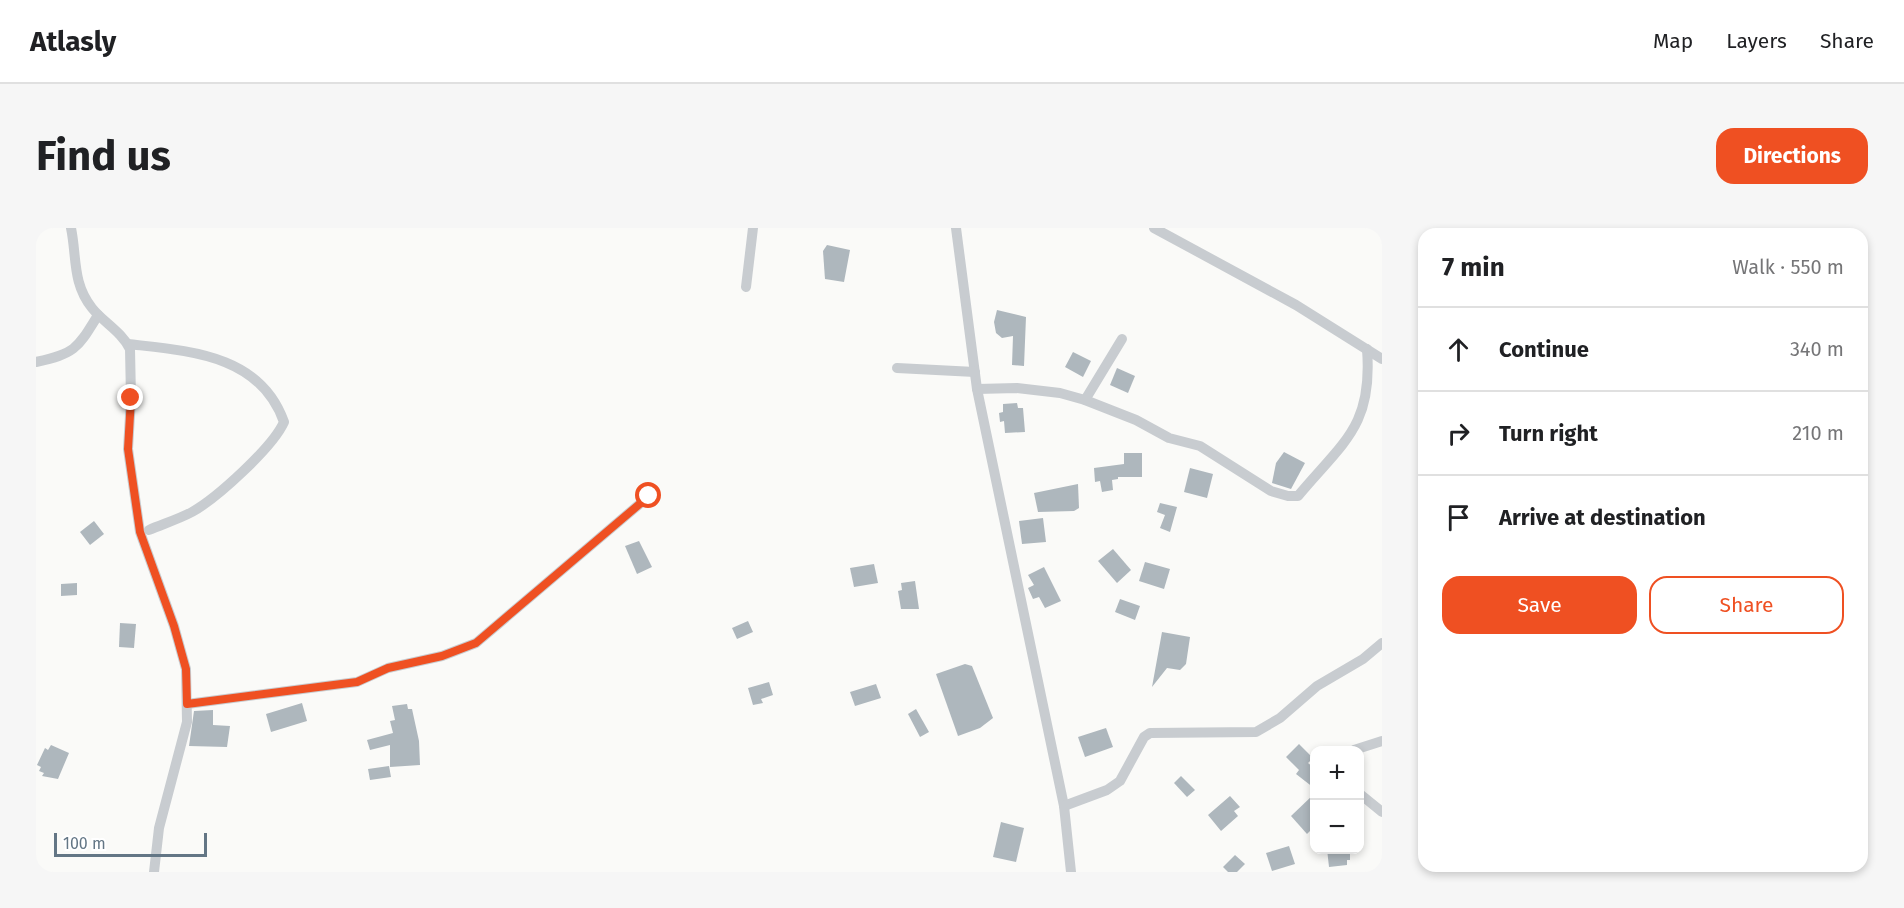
<!DOCTYPE html>
<html lang="en">
<head>
<meta charset="utf-8">
<style>
	body { margin:0; font-family:"Fira Sans",sans-serif; background:#f6f6f6; color:#202124 }
	.controls { position:absolute; right:18px; bottom:18px; display:grid; overflow:hidden; border-radius:12px; box-shadow:0 3px 9px #0003 }
	.controls button { width:54px; height:54px; display:grid; place-items:center; padding:0; border:0; border-bottom:2px solid #e0e0e0; background:#fff; color:#202124; font:30px sans-serif }
	.scale { position:absolute; left:18px; bottom:15px; width:153px; box-sizing:border-box; padding-left:6px; border:3px solid #637685; border-top:0; font-size:16px; line-height:21px; white-space:nowrap; color:#637685; -webkit-text-stroke:4px #fff; paint-order:stroke }
	.stop { position:absolute; width:18px; height:18px; margin:-14px; border:4px solid #ef5022; border-radius:50%; background:#fff }
	.stop.end { background:#ef5022; border-color:#fff; box-shadow:0 2px 6px #0008 }
	.list { margin:0; padding:0; list-style:none }
	h2 { display:flex; justify-content:space-between; align-items:center; height:78px; margin:0; padding:0 24px; font-size:26px }
	h2 small { font-size:20px; font-weight:400; color:#757577 }
	.list li { display:grid; grid-template-columns:39px 1fr auto; gap:18px; align-items:center; box-sizing:border-box; height:84px; padding:0 24px; border-top:2px solid #e0e0e0 }
	.list b { display:block; font-size:22px; white-space:nowrap }
	.list em { font-size:20px; font-style:normal; color:#757577 }
	.actions { display:flex; gap:12px; padding:18px 24px }
	.actions a { flex:1; padding:14px 0; border:2px solid #ef5022; border-radius:18px; text-align:center; font-size:21px; color:#ef5022 }
	.actions .main { background:#ef5022; color:#fff }
	.icon { flex:none; width:33px; height:33px; fill:none; stroke:currentColor; stroke-width:2; stroke-linecap:round; stroke-linejoin:round }
	.map { position:relative; flex:none; width:1346px; height:644px; overflow:hidden; border-radius:18px }
	header { display:flex; align-items:center; gap:36px; box-sizing:border-box; height:84px; padding:0 30px; background:#fff; border-bottom:2px solid #e0e0e0 }
	header strong { font-size:28px }
	nav { display:flex; gap:33px; margin-inline-start:auto; font-size:21px }
	.intro { display:flex; align-items:center; justify-content:space-between; box-sizing:border-box; height:144px; padding:0 36px }
	h1 { margin:0; font-size:42px }
	.button { padding:15px 27px; border-radius:18px; background:#ef5022; color:#fff; font-size:21px; font-weight:700 }
	main { display:flex; gap:36px; padding:0 36px }
	aside { flex:1; background:#fff; border-radius:18px; box-shadow:0 3px 9px #0003 }
	.map>svg:first-child { display:block }
</style>
</head>
<body>
<header>
<strong>Atlasly</strong>
<nav><a>Map</a><a>Layers</a><a>Share</a></nav>
</header>
<div class="intro"><h1>Find us</h1><a class="button">Directions</a></div>
<main>
<div class="map">
<svg width="1346" height="644" viewBox="0 0 1346 644">
	<rect width="100%" height="100%" fill="#fafaf8"/>
	<g fill="#aeb7bd">
		<path d="M791,17l23,5 -6,32 -19,-3 -2,-28z"/>
		<path d="M961,82l29,7 -2,49 -12,-1 1,-29 -11,2 -6,-5 -2,-11z"/>
		<path d="M1037,124l18,9 -8,16 -18,-10z"/>
		<path d="M1081,140l18,8 -7,17 -18,-8z"/>
		<path d="M981,175l1,5h5l2,24 -20,1 -1,-12 -4,1 -1,-9 4,-1v-8z"/>
		<path d="M1248,224l21,11 -14,26 -19,-6 4,-20z"/>
		<path d="M1088,225h18v24h-24v2l-6,1 1,10 -11,2 -2,-11 -5,1 -1,-14 30,-4z"/>
		<path d="M1154,240l23,6 -6,24 -23,-6z"/>
		<path d="M1042,256l1,24 -5,3 -36,1 -4,-19z"/>
		<path d="M1124,275l17,4 -7,25 -10,-4 5,-13 -8,-3z"/>
		<path d="M1007,290l3,24 -24,2 -3,-23z"/>
		<path d="M58,293l10,13 -14,11 -10,-13z"/>
		<path d="M603,313l13,26 -15,7 -12,-28z"/>
		<path d="M1077,321l18,21 -14,13 -19,-22z"/>
		<path d="M1109,334l25,7 -6,20 -25,-8z"/>
		<path d="M838,336l4,19 -24,4 -4,-19z"/>
		<path d="M1008,339l17,34 -16,7 -6,-11 -6,2 -5,-11 6,-3 -6,-10z"/>
		<path d="M879,353l4,28h-18l-3,-18 4,-1 -1,-7z"/>
		<path d="M41,355v12l-16,1v-12z"/>
		<path d="M1084,371l20,7 -5,14 -20,-8z"/>
		<path d="M712,393l5,11 -16,7 -5,-11z"/>
		<path d="M84,395l16,1 -2,24 -15,-1z"/>
		<path d="M1126,404l28,5 -4,27 -6,6 -13,-2 -15,19z"/>
		<path d="M929,436l7,2 21,52 -13,10 -22,8 -22,-62z"/>
		<path d="M733,454l4,13 -12,4 2,4 -10,2 -5,-17z"/>
		<path d="M840,456l5,14 -26,8 -5,-14z"/>
		<path d="M266,475l5,18 -36,11 -5,-18z"/>
		<path d="M371,476l1,5h4l7,32 1,24 -30,2v-22l-20,5 -3,-10 26,-7 -3,-12 5,-1 -3,-14z"/>
		<path d="M880,481l13,23 -9,5 -12,-23z"/>
		<path d="M177,482v15l17,1 -3,21 -38,-1 5,-35z"/>
		<path d="M1070,500l7,19 -28,10 -7,-20z"/>
		<path d="M1263,516l14,14 -5,5 6,5v20l-18,-14 3,-4 -13,-13z"/>
		<path d="M15,517l18,8 -11,26 -16,-3 2,-3 -5,-2 2,-4 -4,-2 8,-17 3,2z"/>
		<path d="M353,538l2,11 -21,3 -2,-11z"/>
		<path d="M1145,548l14,14 -8,7 -13,-14z"/>
		<path d="M1278,566v33l-7,7 -16,-18z"/>
		<path d="M1194,568l10,11 -6,4 4,5 -17,15 -13,-16z"/>
		<path d="M965,594l23,6 -8,34 -23,-5z"/>
		<path d="M1253,618l6,18 -23,7 -6,-18z"/>
		<path d="M1291,621l23,2v9h-3v5l-18,2z"/>
		<path d="M1199,627l10,9 -8,8h-9l-5,-5z"/>
	</g>
	<g fill="none" stroke-linecap="round" stroke-linejoin="round">
		<g stroke="#c8ccd0" stroke-width="10">
			<path d="M35,0c6,29 1,55 21,80 11,14 30,24 38,41l1,49 -3,51 12,83 34,94 12,43 1,53 -28,106 -5,44"/>
			<path d="M920,0l21,161 87,417 7,66"/>
			<path d="M1118,0l142,77 86,54"/>
			<path d="M710,59l7,-59"/>
			<path d="M92,116c61,7 132,10 156,78 -11,25 -67,76 -92,90 -13,7 -29,12 -43,18"/>
			<path d="M0,134c40,-9 41,-13 62,-47"/>
			<path d="M861,140l78,4"/>
			<path d="M941,161l40,-1 43,5 25,7 51,20 33,18 31,8 71,45 17,5h10c46,-55 75,-70 69,-147"/>
			<path d="M1049,172l37,-61"/>
			<path d="M151,476l170,-22 31,-14 54,-12 34,-13 173,-147"/>
			<path d="M1318,522l28,-9"/>
			<path d="M1324,566l22,18"/>
			<path d="M1028,578l43,-16 13,-9 24,-44 6,-4 106,-1 24,-14 37,-32 46,-27 19,-16"/>
		</g>
	</g>
	<g fill="none" stroke-linecap="round" stroke-linejoin="round">
		<path stroke="#ef5022" stroke-width="8" d="M95,170l-3,51 12,83 34,94 12,43 1,35 170,-22 31,-14 54,-12 34,-13 173,-147"/>
	</g>
</svg>
<div class="controls">
<button>+</button>
<button>−</button>
</div>
<div class="scale">100 m</div>
<div class="stop" style="left:613px;top:268px"></div>
<div class="stop end" style="left:95px;top:170px"></div>
</div>
<aside>
<h2>7 min<small>Walk · 550 m</small></h2>
<ul class="list">
<li><svg class="icon" aria-label="ahead" viewBox="0 0 24 24"><path d="M12 20V5M6 11l6-6 6 6"/></svg><div><b>Continue</b></div><em>340 m</em></li>
<li><svg class="icon" aria-label="right" viewBox="0 0 24 24"><path d="M7 20v-9h11M14 6l5 5-5 5"/></svg><div><b>Turn right</b></div><em>210 m</em></li>
<li><svg class="icon" aria-label="arrive" viewBox="0 0 24 24"><path d="M6 21V4h12l-3 4 3 4H6"/></svg><div><b>Arrive at destination</b></div></li>
</ul>
<div class="actions"><a class="main">Save</a><a>Share</a></div>
</aside>
</main>
</body>
</html>
